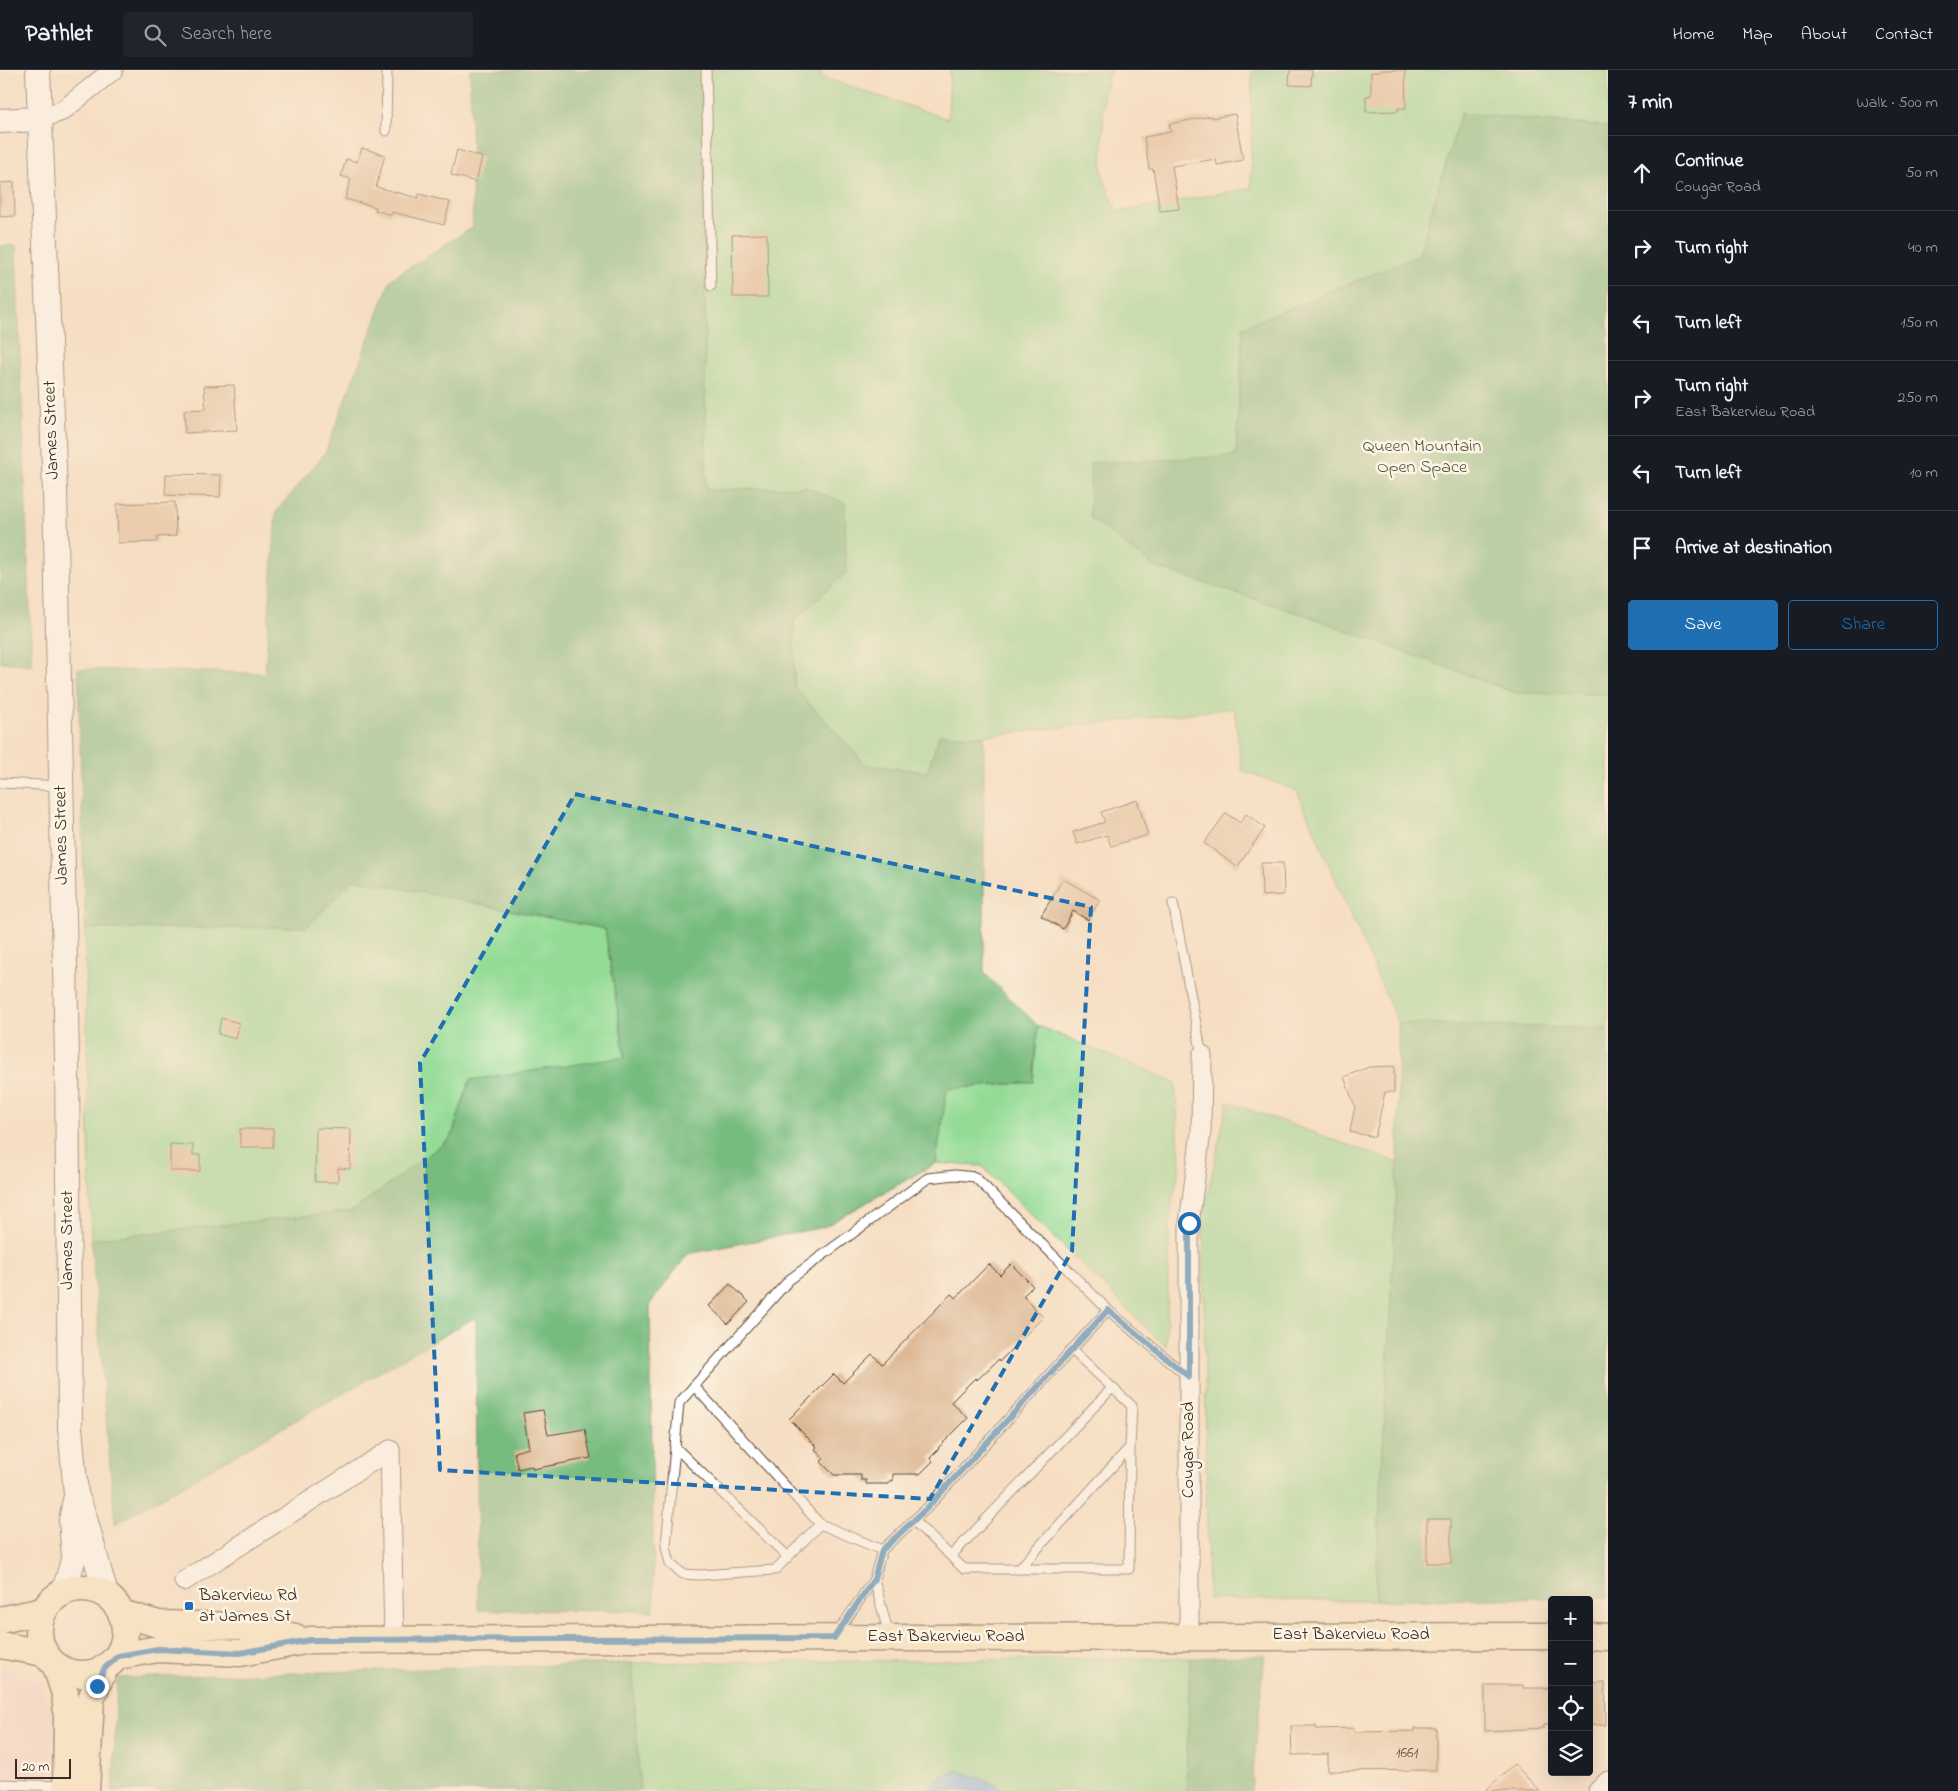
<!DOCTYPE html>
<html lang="en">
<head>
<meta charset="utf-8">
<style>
	body { margin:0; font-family:"Indie Flower",sans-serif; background:#20242c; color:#f1f3f6 }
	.controls { position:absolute; right:15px; bottom:15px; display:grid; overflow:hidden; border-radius:5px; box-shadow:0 5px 20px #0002 }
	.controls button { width:45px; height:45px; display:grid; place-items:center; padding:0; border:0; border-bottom:1px solid #363941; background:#171b24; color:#f1f3f6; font:25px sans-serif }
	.scale { position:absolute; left:15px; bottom:12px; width:56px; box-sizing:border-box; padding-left:5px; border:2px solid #3b2a1e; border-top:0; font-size:14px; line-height:18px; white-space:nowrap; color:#3b2a1e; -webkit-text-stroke:4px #fcf5e5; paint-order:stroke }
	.stop { position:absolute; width:15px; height:15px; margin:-11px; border:4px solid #1f6fb2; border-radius:50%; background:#fff }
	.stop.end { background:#1f6fb2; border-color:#fff; box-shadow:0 1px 5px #0008 }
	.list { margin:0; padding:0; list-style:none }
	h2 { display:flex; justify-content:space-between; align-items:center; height:65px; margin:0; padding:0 20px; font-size:21px }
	h2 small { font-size:16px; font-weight:400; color:#9ea1a6 }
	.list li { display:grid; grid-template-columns:32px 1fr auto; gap:15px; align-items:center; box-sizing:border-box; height:75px; padding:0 20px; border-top:1px solid #363941 }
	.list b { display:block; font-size:19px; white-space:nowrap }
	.list p { margin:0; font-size:16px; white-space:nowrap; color:#9ea1a6 }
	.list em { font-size:16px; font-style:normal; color:#9ea1a6 }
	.actions { display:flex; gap:10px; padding:15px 20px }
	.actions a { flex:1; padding:11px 0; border:1px solid #1f6fb2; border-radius:5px; text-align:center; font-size:18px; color:#1f6fb2 }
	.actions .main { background:#1f6fb2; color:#fff }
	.icon { flex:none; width:28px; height:28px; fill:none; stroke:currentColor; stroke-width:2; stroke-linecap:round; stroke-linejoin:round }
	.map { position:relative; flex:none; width:1608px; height:1721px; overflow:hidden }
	header { display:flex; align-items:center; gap:30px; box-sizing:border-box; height:70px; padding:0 25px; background:#171b24; border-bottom:1px solid #363941 }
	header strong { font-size:24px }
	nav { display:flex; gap:28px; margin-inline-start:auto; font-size:18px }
	.search { width:350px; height:45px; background:#20242c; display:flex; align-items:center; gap:12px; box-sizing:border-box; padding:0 18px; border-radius:5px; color:#9ea1a6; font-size:19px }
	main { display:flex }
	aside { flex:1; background:#171b24 }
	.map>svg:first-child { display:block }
</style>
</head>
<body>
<header>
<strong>Pathlet</strong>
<div class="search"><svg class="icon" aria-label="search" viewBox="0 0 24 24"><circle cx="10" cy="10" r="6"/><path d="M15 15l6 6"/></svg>Search here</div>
<nav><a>Home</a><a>Map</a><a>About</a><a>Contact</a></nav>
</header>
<main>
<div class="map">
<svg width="1608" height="1721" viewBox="0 0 1608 1721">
	<rect width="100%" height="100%" fill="#fcf5e5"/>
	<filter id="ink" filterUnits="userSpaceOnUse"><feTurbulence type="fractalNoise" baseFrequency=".02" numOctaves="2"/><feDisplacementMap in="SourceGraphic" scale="10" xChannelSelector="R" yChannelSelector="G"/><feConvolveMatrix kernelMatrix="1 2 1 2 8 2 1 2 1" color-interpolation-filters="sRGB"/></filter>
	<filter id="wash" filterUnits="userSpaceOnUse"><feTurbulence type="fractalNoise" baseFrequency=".0096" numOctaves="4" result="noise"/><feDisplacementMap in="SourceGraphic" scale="20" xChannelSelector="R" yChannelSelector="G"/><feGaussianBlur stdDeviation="1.12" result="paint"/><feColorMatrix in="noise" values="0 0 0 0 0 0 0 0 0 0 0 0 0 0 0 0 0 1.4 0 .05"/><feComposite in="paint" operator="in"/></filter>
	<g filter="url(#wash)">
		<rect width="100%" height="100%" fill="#f5dec3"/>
		<path fill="#f7d0cb" d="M0,1597l38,15 15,29v80h-53z"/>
		<g fill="#94dc96" stroke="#68835a">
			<path d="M704,0h117v7l127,42 2,-49h160l-6,23 -2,81 15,38 134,-24 1,-118h356v57l-147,-14 -43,143 -175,71 -7,130 -146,6 65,104 150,48 211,78 92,1v335l-210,-6 -101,-232 -55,-21 -8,-62 -250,28 -44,-2 -13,38 -61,-7 -72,-78v-67l52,-47 -40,-86 -100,4z"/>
			<path d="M354,809l251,50 20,129 -155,22 -19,58 -98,73 -262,28 -6,-310 222,-2z"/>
			<path d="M1038,956l137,56 5,83 -10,48 -4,134 -184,-181 -46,-3 11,-74 86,-7z"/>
			<path d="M1228,1032l170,61 -23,438 -167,-2 -5,-384z"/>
			<path d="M1190,1588l-4,133h-184l-4,-5 -61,-7 -8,12h-289l-8,-128z"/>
		</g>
		<g fill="#77bc7f" stroke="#59734e">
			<path d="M470,0h234l2,420 100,-3 39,16 1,70 -52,47v67l72,78 61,7 13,-38 44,2v237l54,53 -5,56 -86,7 -11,74 -112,64 -136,27 -38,50 4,307 -176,-1 -2,-293 -361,207 -24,-285 262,-28 98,-73 19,-58 155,-23 -20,-128 -251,-50 -47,48 -222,2 -7,-260 187,4 11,-161 49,-59 66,-174 82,-52z"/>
			<path d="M1461,43l147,14v567l-92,-1 -211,-78 -150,-48 -65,-49v-55l146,-7 7,-129 175,-71z"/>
			<path d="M16,175l16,420 -32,-3v-416z"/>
			<path d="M1398,953l210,6v568l-233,4 23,-438z"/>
			<path d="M1265,1585l-14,136h-65l4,-133z"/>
			<path d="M632,1593l8,128h-527l4,-113z"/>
		</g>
		<path fill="#7eb1eb" stroke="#5c6e84" d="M958,1700l40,16 4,5h-73l8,-12z"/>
		<g id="blocks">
			<g fill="#deb996">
				<path d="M1290,0h22l-1,16 -22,-1z"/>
				<path d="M1380,0h25l1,38h-8v3l-32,1v-16h5v-24h9z"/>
				<path d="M1235,44l8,46 -26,5 -1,-6 -44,7 7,43 -19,2 -7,-42h-4l-5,-32 27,-5 -2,-8 43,-8v2z"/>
				<path d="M362,78l23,7 -9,32 42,11 1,-4 31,8 -6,23 -52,-13 -1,3 -16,-5 1,-3 -31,-8 6,-20 -10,-3 5,-17 11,3z"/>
				<path d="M457,80l25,7 -6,25 -25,-7z"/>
				<path d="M14,112l1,34 -15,1v-34z"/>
				<path d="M767,164l1,63h-35l-1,-62z"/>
				<path d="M234,315l3,45 -52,3 -1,-23 22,-1 -2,-23z"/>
				<path d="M166,404l55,1 -1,22 -55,-2z"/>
				<path d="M175,432l1,34 -19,1v5l-39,1 -1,-39z"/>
				<path d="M1137,730l11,35 -37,11 -4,-11 -30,9 -4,-12 32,-10 -4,-10z"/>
				<path d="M1226,743l14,10 6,-9 19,14 -28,39 -33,-24z"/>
				<path d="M1261,793h22l1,32 -22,1z"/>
				<path d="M1063,809l37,21 -12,20 -15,-9 -10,18 -22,-13z"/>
				<path d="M221,948l18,5 -3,16 -18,-5z"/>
				<path d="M1394,996v26h-9l-10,45 -25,-5 5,-26 -11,-29 25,-10z"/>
				<path d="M316,1058l35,1 -1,40 -12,-1v14h-23z"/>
				<rect x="240" y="1059" width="33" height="18"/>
				<path d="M170,1074l23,1v10h7v16h-30z"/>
				<path d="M989,1194l11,11 11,-11 22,22 -10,10 20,21 -43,44 -1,-2 -22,21 -2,-2 -24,24 17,16 -30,30 1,1 -9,9 3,3 -13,13h-27v7h-4v3h-23v-4h-5v-5h-27l-13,-13 3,-4 -9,-9 2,-2 -28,-28 45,-45 9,9 29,-29 10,10 69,-70 5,4z"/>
				<path d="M730,1214l19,18 -21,22 -19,-18z"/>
				<path d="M543,1340l5,25 37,-6 6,29 -58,11 -1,-3 -14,3 -4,-17 15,-4 -6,-35z"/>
				<rect x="1427" y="1449" width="24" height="44"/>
				<path d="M1605,1612l1,43h-17v-42z"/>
				<path d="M1485,1615h38v3h29v37h-8v3l-59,3z"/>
				<path d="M1291,1656h25v3l38,-1v4l61,-1v-3h21v42l-108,1v-17l-36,1z"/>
				<path d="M1514,1694l26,27h-55z"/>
			</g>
		</g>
	</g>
	<g filter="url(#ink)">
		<use href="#blocks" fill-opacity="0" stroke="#574537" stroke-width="1"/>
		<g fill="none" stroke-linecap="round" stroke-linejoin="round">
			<g stroke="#574537" stroke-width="11">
				<g id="service">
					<path d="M706,0l5,216"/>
					<path d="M386,61l1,-61"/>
					<path d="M0,713l60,3"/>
					<path d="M1173,833l29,152"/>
					<path d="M694,1316l126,138"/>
					<path d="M675,1377l113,110"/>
					<path d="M914,1451l50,48h165l1,-122 2,-41 -60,-56"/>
					<path d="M882,1480l-62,-26 -45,46 -75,5 -17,-1 -13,-10 -4,-18 13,-143 110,-123 139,-102 27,-3 20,2 133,133"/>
					<path d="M951,1486l161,-168"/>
					<path d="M1019,1499l111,-122"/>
					<path d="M874,1509l8,-29 45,-42 181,-198 79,66"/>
					<path d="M837,1563l37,-54 15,56"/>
					<path d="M0,1714l63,2"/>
				</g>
			</g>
			<g stroke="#574537" stroke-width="21">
				<g id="minor">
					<path d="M39,49l23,-8 51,-41"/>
					<path d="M390,1380l4,190"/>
					<path d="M184,1511l206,-131"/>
					<path d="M1189,1566v-413l12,-91 1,-77"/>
					<path d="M1598,1721l10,-10"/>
				</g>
			</g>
			<g stroke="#574537" stroke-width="26">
				<g id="tertiary">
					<path d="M38,0l17,420 12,570 3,367 6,67 9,24 21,77"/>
					<path d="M0,51l39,-2"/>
					<path d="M64,1521l10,-34 -3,-37 4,-20"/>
				</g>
			</g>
			<g stroke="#574537" stroke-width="29">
				<g id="secondary">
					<circle cx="82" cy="1561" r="43"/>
					<path d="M121,1543l37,11 81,2 56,11"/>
					<path d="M0,1550l43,-9"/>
					<path d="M1589,1566l19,1"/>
					<path d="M0,1575l44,8"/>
					<path d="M118,1586l40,-7 82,4 70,-13 1242,-4"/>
					<path d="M56,1596l9,28 2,19 -1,78"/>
					<path d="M86,1721l5,-92 13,-30"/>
				</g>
			</g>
			<use href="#service" stroke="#fff" stroke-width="9"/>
			<use href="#minor" stroke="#fff" stroke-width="19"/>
			<use href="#tertiary" stroke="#fff" stroke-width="24"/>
			<use href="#secondary" stroke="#f9e7c3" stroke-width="26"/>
		</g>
	</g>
	<g fill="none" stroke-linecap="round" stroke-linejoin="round" filter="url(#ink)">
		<path stroke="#1f6fb2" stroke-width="6" d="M97,1616l7,-17 14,-13 40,-7 82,4 70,-13 524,-2 40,-59 8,-29 45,-42 181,-198 81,67v-154"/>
	</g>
	<path d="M0 0H1608V1721H0ZM575,724l516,113 -19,344 -142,248 -490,-29 -20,-407z" fill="#f5dec3" fill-opacity=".55" fill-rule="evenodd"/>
	<path fill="none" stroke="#1f6fb2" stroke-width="4" stroke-dasharray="10 6" stroke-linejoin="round" d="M575,724l516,113 -19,344 -142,248 -490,-29 -20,-407z"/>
	<rect fill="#1f6fb2" stroke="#fcf5e5" stroke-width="2" x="184" y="1531" width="10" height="10" rx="2.5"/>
	<g text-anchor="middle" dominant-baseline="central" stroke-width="5" stroke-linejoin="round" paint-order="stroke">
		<g font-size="15" fill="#644e3c">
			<text x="1407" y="1683">1661</text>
		</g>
		<g font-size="18" fill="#3b2a1e" stroke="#fcf5e5">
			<text transform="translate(52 360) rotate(-92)">James Street</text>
			<text transform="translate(62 765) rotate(-91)">James Street</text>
			<text transform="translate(68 1170) rotate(-90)">James Street</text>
			<text transform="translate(1189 1380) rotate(-90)">Cougar Road</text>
			<text x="1351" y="1565">East Bakerview Road</text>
			<text x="946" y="1567">East Bakerview Road</text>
		</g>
		<g font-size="18" fill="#51563c" stroke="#fcf5e5">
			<text x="1422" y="377">Queen Mountain<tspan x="1422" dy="21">Open Space</tspan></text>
		</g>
		<g font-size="18" fill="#3b2a1e" stroke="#fcf5e5" text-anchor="start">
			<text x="199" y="1526">Bakerview Rd<tspan x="199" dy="21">at James St</tspan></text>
		</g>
	</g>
</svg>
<div class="controls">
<button>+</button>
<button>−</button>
<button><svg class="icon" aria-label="locate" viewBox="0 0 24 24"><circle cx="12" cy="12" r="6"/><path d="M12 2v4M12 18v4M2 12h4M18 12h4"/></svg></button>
<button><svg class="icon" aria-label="layers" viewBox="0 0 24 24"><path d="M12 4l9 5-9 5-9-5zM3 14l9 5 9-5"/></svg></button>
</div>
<div class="scale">20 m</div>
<div class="stop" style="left:1189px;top:1153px"></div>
<div class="stop end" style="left:97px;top:1616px"></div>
</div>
<aside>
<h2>7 min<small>Walk · 500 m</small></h2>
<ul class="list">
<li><svg class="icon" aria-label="ahead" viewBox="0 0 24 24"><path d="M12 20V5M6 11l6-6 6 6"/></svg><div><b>Continue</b><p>Cougar Road</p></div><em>50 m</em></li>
<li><svg class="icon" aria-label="right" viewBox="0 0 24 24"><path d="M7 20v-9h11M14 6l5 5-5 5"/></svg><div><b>Turn right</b></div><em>40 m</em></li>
<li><svg class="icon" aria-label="left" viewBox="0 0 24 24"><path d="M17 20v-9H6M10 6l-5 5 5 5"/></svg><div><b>Turn left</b></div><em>150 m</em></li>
<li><svg class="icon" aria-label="right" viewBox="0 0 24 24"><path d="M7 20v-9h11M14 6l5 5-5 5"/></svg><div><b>Turn right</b><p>East Bakerview Road</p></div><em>250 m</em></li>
<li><svg class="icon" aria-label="left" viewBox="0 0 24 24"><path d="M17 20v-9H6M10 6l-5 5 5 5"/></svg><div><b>Turn left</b></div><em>10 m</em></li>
<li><svg class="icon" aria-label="arrive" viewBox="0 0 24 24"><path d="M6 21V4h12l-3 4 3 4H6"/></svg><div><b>Arrive at destination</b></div></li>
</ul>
<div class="actions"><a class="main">Save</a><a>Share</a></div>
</aside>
</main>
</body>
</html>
